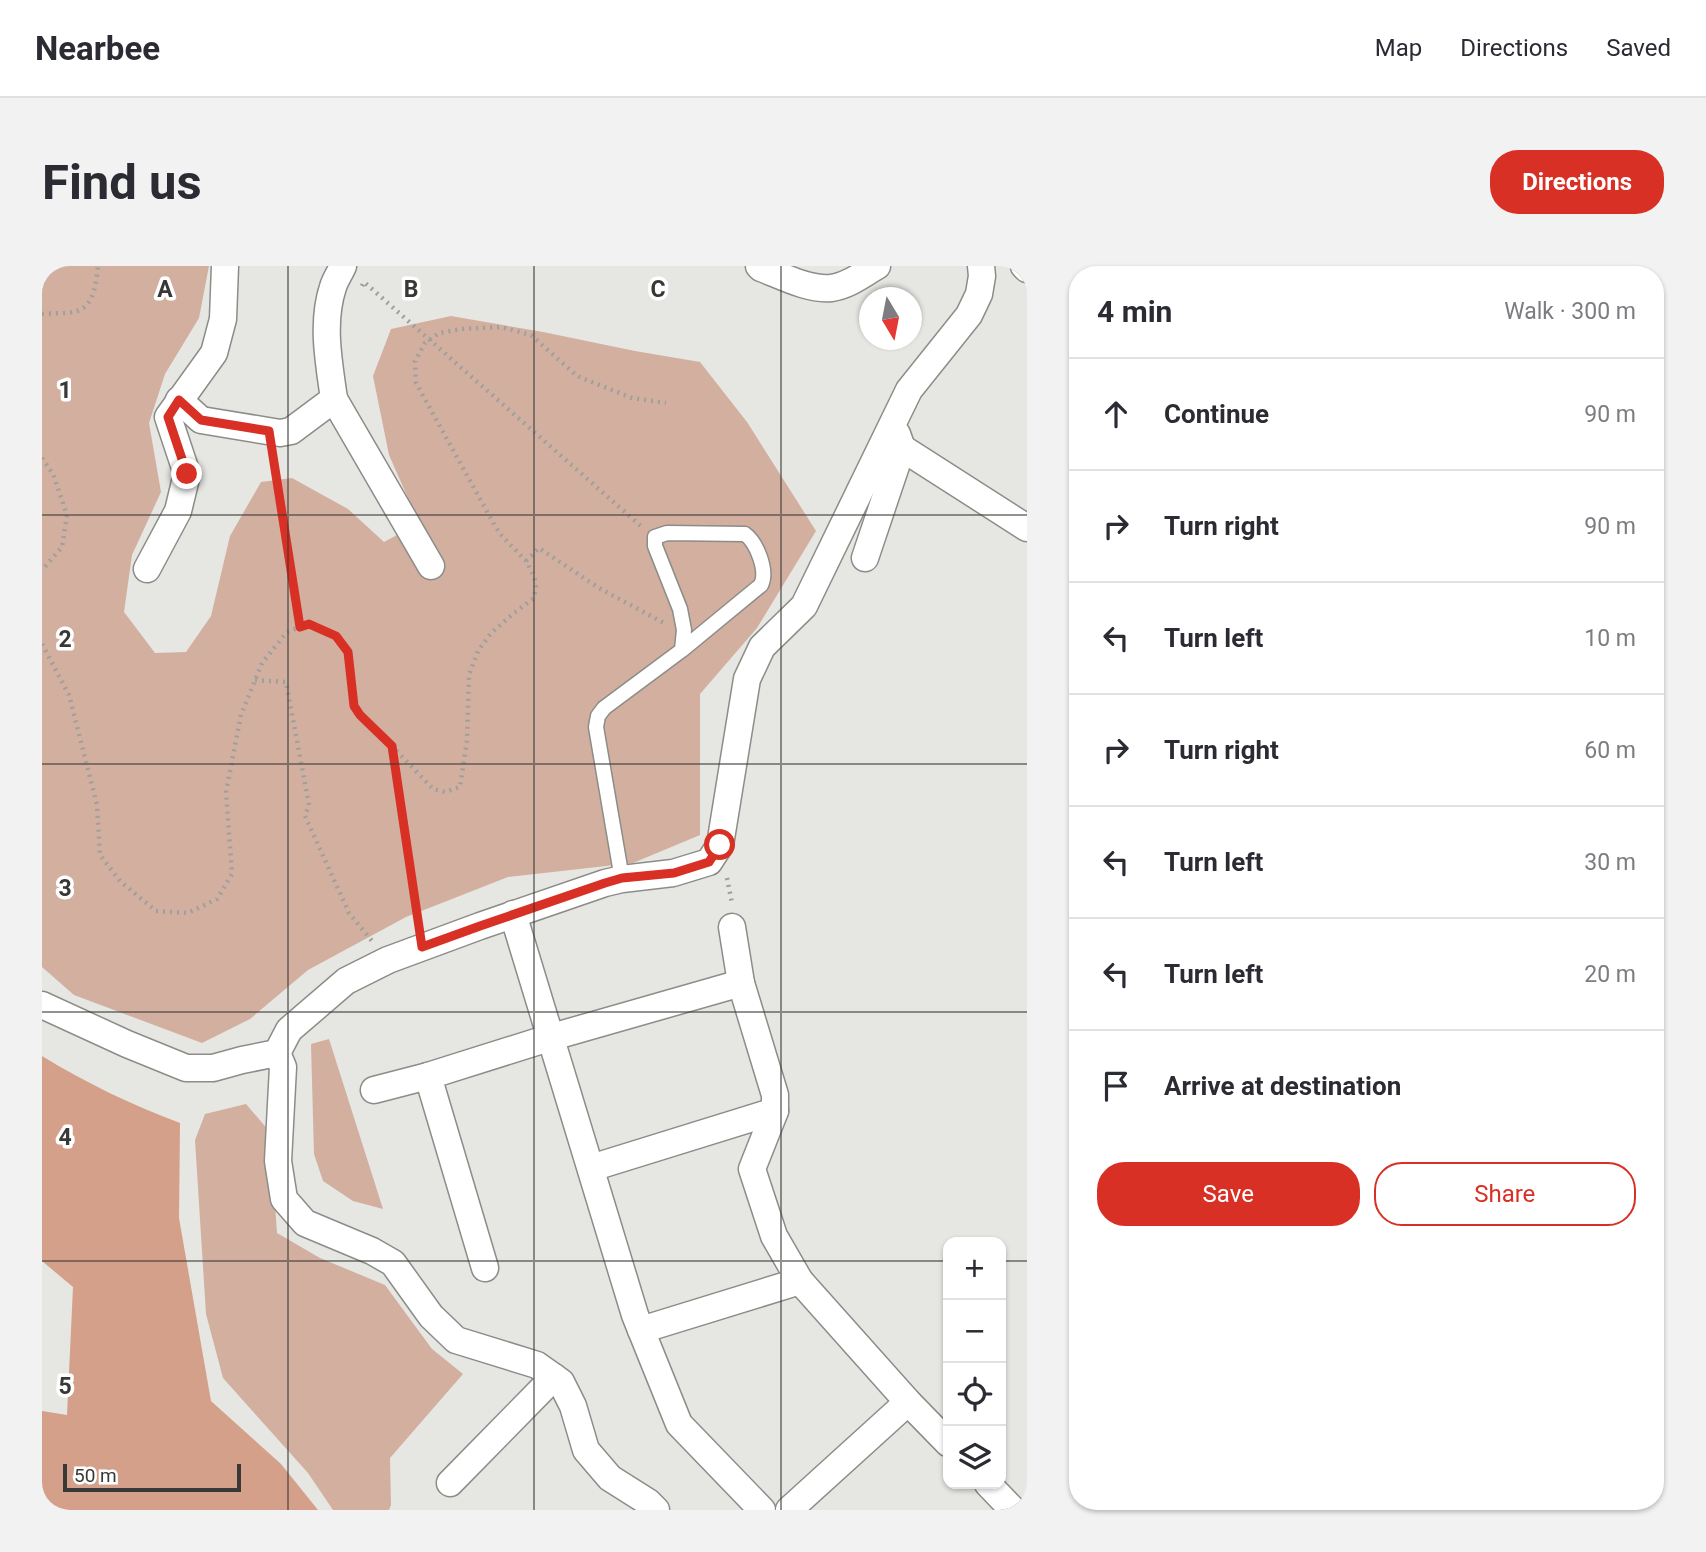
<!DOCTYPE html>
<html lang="en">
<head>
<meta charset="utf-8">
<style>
	body { margin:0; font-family:Roboto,sans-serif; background:#f2f2f3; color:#2b2b33 }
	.controls { position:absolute; right:21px; bottom:21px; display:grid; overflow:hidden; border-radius:14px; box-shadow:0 2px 5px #0004 }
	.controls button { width:63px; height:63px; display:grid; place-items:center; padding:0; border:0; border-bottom:2px solid #e1e1e2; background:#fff; color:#2b2b33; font:35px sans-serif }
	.compass { position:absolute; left:817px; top:21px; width:63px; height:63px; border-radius:50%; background:#fff; box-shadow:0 2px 5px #0004; rotate:170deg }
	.scale { position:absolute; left:21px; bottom:18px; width:178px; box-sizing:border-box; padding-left:7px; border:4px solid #383837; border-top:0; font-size:19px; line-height:24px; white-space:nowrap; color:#383837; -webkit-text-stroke:5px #fff; paint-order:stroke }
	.stop { position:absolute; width:21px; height:21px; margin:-16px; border:5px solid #d93025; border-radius:50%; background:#fff }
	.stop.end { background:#d93025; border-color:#fff; box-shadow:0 2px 7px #0008 }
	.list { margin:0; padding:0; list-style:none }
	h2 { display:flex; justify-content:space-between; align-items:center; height:91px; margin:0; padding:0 28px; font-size:30px }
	h2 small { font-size:23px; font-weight:400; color:#7c7c81 }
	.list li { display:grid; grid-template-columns:46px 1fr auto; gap:21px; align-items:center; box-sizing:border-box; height:112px; padding:0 28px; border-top:2px solid #e1e1e2 }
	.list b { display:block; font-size:26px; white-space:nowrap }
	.list em { font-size:23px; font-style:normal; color:#7c7c81 }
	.actions { display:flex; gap:14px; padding:21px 28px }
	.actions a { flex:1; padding:16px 0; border:2px solid #d93025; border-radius:28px; text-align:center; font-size:24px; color:#d93025 }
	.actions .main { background:#d93025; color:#fff }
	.icon { flex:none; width:38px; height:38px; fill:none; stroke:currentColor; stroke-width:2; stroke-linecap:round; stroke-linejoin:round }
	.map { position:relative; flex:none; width:985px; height:1244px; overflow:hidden; border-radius:28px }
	header { display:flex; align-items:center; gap:42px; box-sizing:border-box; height:98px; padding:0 35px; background:#fff; border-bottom:2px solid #e1e1e2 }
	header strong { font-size:33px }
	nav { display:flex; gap:38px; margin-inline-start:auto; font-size:24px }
	.intro { display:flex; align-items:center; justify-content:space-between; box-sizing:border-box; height:168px; padding:0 42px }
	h1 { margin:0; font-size:49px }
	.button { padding:18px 32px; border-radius:28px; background:#d93025; color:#fff; font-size:24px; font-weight:700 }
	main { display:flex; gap:42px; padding:0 42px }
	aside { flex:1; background:#fff; border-radius:28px; box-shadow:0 2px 5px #0004 }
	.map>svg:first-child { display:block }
</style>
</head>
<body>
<header>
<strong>Nearbee</strong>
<nav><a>Map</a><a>Directions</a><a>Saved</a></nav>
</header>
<div class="intro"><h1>Find us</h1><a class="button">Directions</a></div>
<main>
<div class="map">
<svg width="985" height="1244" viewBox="0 0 985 1244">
	<rect width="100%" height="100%" fill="#e6e6e2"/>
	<g fill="#d3afa0">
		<path d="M0,0h167l-10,52 -34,56 -16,49 12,69 -29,63 -8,57 31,41 31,-1 25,-36 19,-80 31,-54 31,-4 56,31 36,33 35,-19 -30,-68 -16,-79 18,-47 60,-13 92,16 92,19 65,11 47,60 69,109 -59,97 -57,66v141l-67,28 -125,14 -102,40 -98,53 -58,49 -48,24 -128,-48 -32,-28z"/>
		<path d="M287,773l54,170 -30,-8 -30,-20 -9,-27 -3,-110z"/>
		<path d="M204,838l24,28 7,101 43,25 65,27 47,64 31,25 -73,84 1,47 -2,5h-56l-25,-37 -85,-95 -17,-64 -11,-174 10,-26z"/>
	</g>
	<path fill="#d4a08a" d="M0,790c44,27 90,49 138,67l-1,95 32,183 70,63 37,46h-276v-99l25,4 6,-128 -31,-26z"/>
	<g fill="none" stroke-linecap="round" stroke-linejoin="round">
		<g stroke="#8c8c88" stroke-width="17">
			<path id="service" d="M580,613l-26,-152 2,-11 6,-8 78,-58 79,-65c7,-14 -4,-42 -16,-51l-78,-1 -12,4v9l25,63 4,21 -2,20"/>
		</g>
		<g stroke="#8c8c88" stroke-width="29">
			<g id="minor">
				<path d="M717,0l2,2c21,8 47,22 70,20 17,-2 32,-14 46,-22"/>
				<path d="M982,0l3,3"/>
				<path d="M292,133l97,167"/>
				<path d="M137,134l22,20 79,13 11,-2 43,-32c-5,-36 -13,-76 -1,-112 2,-7 7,-14 10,-21"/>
				<path d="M860,182l125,80"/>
				<path d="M823,292l37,-110 -5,-14"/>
				<path d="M105,303l31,-58 9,-37 -19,-57 46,-64 9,-34 2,-53"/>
				<path d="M471,648l122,401 44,109 83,86"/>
				<path d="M690,661l9,56 34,112v16l-23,58 22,67 26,45 108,121 40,41"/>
				<path d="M0,739l85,39 59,24h27l29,-8 35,-7"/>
				<path d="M235,787l12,-23 57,-49 42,-21 92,-34 125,-43 17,-4 51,-6 36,-11 11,-17 27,-166 15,-32 42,-41 105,-216 60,-75 10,-21 3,-18 -1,-10"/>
				<path d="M235,787l6,14 -5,94 6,38 21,24 67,28 21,12 38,53 25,24 81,25 24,17 12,24 13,44 24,28 38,24 8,8"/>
				<path d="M386,810l57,192"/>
				<path d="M332,824l54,-14 124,-39 189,-54"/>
				<path d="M549,902l184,-57"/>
				<path d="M599,1064l159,-49"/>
				<path d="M408,1217l104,-106"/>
				<path d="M946,1218l25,26"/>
				<path d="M747,1244l119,-108"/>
			</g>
		</g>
		<g stroke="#9f9f9c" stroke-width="4.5" stroke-dasharray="2 5" stroke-linecap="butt">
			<path d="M320,20l2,-4 279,246"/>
			<path d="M0,48c9,-1 26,0 35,-3 18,-6 19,-29 21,-45"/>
			<path d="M231,189l27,172"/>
			<path d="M0,192l11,16 14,41 -5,32 -20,23"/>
			<path d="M484,295l13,-13 60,40 65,35"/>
			<path d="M0,378l27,51 28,110 3,50 20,26 36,30 32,2 29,-14 15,-25 -6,-82 15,-77 21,-52 25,-31 22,-8 27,12 12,16 6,54 6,9 32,31 41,43 12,3 15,-5 7,-47 2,-65 9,-24 13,-18 23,-20 20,-15 2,-11 -2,-11 -8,-15 -24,-25 -7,-10 -79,-143 -1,-22 10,-18 14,-10 22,-4 40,-2 30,8 46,41 55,22 34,5"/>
			<path d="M213,414l31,2 23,123 -4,11 44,97 23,28"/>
			<path d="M350,481l27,179"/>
			<path d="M685,612l5,25"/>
		</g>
		<use href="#service" stroke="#fff" stroke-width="14"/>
		<use href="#minor" stroke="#fff" stroke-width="26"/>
	</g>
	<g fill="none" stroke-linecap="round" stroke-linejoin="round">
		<path stroke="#d93025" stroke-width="9" d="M145,208l-19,-57 11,-17 22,20 68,11 31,196 9,-3 27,12 12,16 6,54 6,9 32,31 30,201 58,-21 125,-43 17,-5 52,-5 35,-11 11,-17"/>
	</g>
	<path fill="none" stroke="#383837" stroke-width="2" stroke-opacity="0.55" d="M246,0v1244M492,0v1244M739,0v1244M0,249h985M0,498h985M0,746h985M0,995h906M959,995h26"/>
	<g font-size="23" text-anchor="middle" font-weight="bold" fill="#383837" stroke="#fff" stroke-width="7" stroke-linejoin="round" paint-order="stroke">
		<text x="123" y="31">A</text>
		<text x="369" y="31">B</text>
		<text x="616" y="31">C</text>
		<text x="23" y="132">1</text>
		<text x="23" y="381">2</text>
		<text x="23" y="630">3</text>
		<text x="23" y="879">4</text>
		<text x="23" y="1128">5</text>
	</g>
</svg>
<div class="controls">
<button>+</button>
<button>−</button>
<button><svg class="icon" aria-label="locate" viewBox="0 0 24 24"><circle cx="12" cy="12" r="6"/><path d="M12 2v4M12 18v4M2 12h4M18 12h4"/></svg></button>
<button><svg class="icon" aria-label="layers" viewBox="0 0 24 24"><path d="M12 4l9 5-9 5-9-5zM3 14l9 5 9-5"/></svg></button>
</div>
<svg class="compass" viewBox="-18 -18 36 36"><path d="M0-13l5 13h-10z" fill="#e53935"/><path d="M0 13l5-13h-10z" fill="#7c7c81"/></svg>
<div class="scale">50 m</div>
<div class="stop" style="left:678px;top:579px"></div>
<div class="stop end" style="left:145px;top:208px"></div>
</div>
<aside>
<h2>4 min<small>Walk · 300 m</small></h2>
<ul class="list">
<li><svg class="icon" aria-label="ahead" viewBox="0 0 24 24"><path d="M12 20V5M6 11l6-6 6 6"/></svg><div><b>Continue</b></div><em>90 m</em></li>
<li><svg class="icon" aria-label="right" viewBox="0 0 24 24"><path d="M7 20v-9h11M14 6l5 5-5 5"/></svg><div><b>Turn right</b></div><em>90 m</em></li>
<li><svg class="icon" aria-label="left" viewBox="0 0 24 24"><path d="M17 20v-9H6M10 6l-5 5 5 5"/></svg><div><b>Turn left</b></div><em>10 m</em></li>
<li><svg class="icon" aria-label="right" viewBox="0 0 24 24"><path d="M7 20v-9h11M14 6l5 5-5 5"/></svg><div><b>Turn right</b></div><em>60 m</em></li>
<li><svg class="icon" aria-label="left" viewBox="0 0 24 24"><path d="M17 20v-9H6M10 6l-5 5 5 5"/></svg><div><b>Turn left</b></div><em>30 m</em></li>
<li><svg class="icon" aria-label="left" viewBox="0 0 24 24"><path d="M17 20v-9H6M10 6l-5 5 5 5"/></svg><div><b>Turn left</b></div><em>20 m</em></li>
<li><svg class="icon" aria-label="arrive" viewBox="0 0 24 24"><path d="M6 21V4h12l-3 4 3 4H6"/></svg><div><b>Arrive at destination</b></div></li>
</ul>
<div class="actions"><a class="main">Save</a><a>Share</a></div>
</aside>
</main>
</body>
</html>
